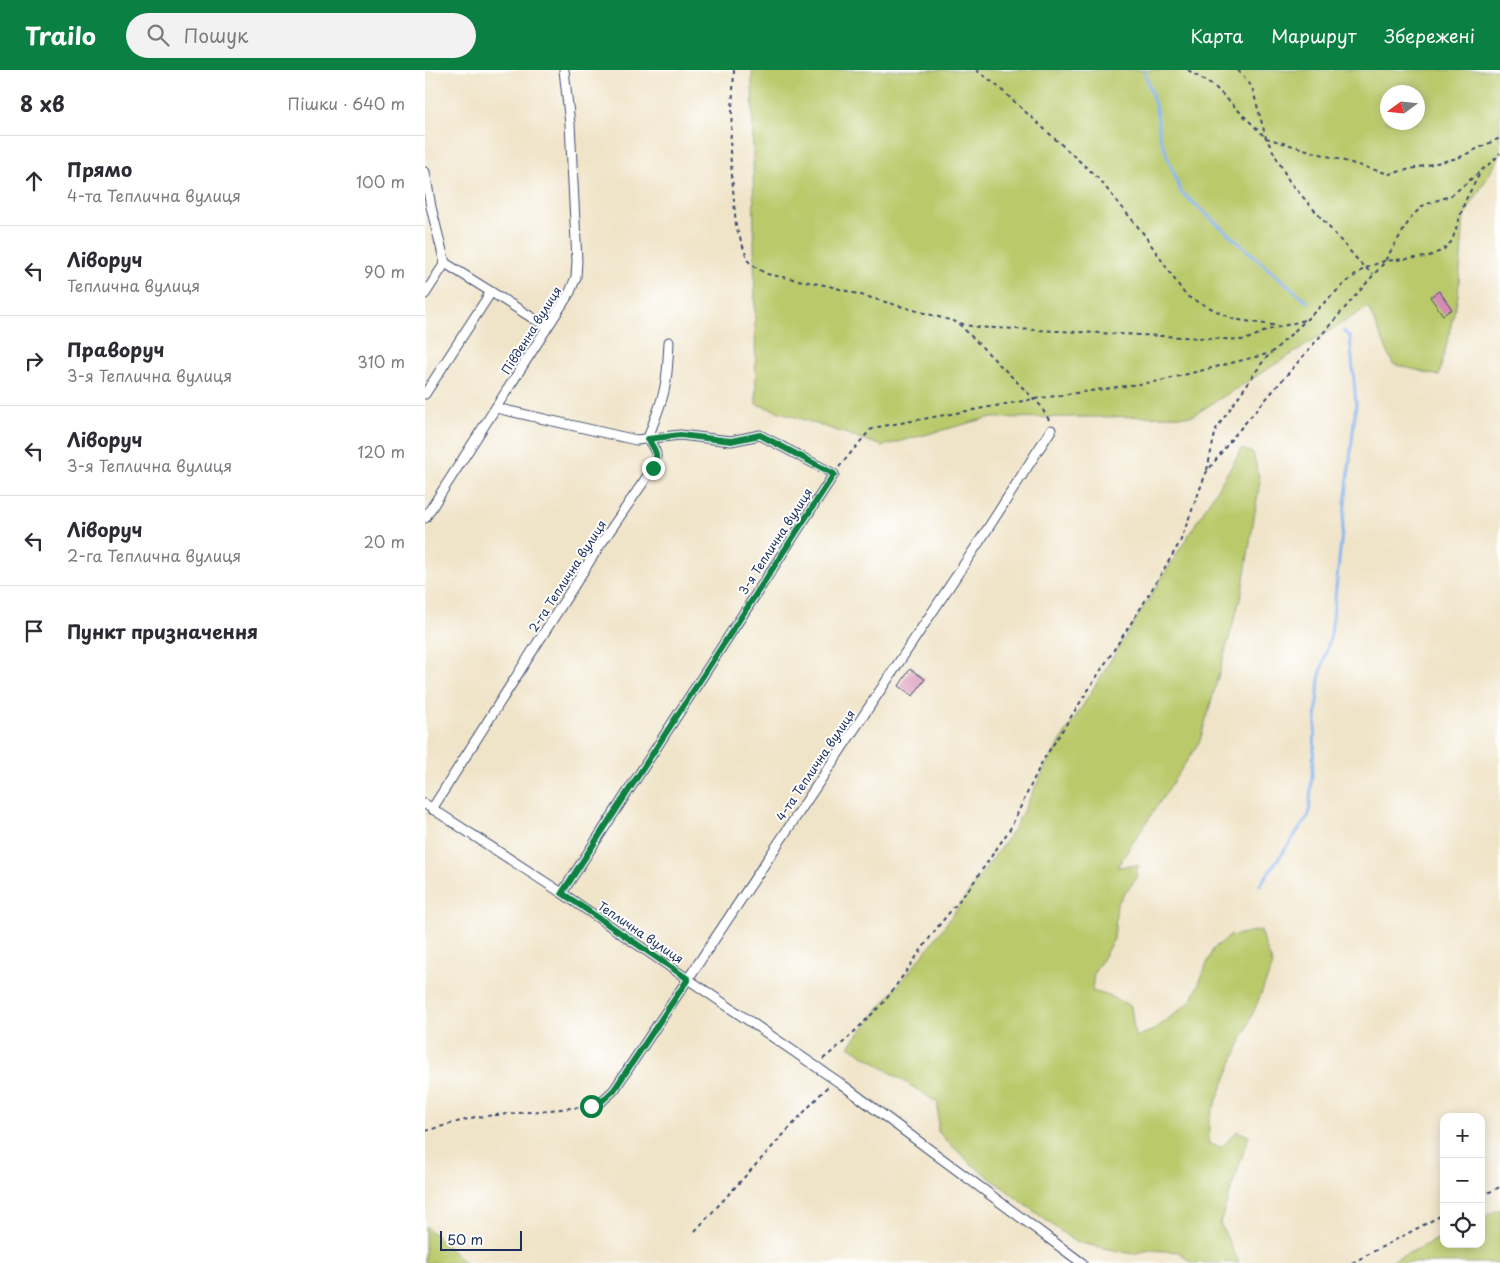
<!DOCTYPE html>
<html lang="uk">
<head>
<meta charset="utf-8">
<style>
	body { margin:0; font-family:"Playpen Sans",sans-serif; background:#f2f2f3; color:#2b2b33 }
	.controls { position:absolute; right:15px; bottom:15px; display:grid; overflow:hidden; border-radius:10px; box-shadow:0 2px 12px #0003 }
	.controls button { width:45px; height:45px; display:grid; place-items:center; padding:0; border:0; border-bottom:1px solid #e1e1e2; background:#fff; color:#2b2b33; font:25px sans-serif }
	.compass { position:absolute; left:955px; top:15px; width:45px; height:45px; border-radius:50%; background:#fff; box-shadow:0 2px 12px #0003; rotate:255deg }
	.scale { position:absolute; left:15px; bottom:12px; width:82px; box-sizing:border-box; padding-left:5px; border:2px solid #1b2f5e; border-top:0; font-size:14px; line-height:18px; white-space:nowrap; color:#1b2f5e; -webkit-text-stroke:4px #fff; paint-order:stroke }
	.stop { position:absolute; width:15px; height:15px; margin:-11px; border:4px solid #0b8043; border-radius:50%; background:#fff }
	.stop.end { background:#0b8043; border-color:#fff; box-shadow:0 1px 5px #0008 }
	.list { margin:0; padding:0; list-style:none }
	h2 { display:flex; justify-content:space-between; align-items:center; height:65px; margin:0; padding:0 20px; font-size:21px }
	h2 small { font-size:16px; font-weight:400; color:#7c7c81 }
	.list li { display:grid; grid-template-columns:32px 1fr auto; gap:15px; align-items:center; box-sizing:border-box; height:90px; padding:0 20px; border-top:1px solid #e1e1e2 }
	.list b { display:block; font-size:19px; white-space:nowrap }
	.list p { margin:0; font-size:16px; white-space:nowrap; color:#7c7c81 }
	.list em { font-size:16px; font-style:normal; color:#7c7c81 }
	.icon { flex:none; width:28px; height:28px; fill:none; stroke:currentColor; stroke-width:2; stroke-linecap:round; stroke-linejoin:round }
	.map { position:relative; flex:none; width:1075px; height:1193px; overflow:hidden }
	header { display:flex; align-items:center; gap:30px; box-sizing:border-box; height:70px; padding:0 25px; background:#0b8043; color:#fff }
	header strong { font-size:24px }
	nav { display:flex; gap:28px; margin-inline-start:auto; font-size:18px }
	.search { width:350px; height:45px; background:#f2f2f3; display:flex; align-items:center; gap:12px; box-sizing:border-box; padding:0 18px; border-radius:28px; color:#7c7c81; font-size:19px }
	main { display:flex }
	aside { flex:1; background:#fff }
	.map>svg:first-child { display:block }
</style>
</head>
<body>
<header>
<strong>Trailo</strong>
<div class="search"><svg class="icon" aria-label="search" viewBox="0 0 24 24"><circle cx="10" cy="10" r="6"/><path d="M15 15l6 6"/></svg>Пошук</div>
<nav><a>Карта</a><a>Маршрут</a><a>Збережені</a></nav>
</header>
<main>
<aside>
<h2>8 хв<small>Пішки · 640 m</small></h2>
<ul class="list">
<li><svg class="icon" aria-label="ahead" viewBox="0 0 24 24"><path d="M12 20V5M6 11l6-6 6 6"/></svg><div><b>Прямо</b><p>4-та Теплична вулиця</p></div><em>100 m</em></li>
<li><svg class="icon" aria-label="left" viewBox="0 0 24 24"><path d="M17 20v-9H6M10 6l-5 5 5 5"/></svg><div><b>Ліворуч</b><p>Теплична вулиця</p></div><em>90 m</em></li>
<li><svg class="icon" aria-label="right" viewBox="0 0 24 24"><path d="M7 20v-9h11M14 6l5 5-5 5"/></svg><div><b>Праворуч</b><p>3-я Теплична вулиця</p></div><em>310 m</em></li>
<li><svg class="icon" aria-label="left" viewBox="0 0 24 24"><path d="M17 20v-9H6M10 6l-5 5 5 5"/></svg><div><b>Ліворуч</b><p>3-я Теплична вулиця</p></div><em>120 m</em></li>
<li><svg class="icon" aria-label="left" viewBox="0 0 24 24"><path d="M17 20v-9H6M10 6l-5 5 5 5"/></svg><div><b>Ліворуч</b><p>2-га Теплична вулиця</p></div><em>20 m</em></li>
<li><svg class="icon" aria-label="arrive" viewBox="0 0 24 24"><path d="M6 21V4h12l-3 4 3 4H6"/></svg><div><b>Пункт призначення</b></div></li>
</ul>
</aside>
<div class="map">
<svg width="1075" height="1193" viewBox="0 0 1075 1193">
	<rect width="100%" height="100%" fill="#fff"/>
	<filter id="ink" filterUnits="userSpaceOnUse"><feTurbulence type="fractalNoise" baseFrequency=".02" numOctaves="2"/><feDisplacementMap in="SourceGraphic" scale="10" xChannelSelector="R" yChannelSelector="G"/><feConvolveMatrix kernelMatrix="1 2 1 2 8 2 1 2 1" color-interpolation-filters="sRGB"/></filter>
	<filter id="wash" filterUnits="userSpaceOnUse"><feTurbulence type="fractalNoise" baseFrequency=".0096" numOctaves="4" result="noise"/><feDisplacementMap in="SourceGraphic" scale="20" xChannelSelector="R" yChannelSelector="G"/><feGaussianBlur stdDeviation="1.12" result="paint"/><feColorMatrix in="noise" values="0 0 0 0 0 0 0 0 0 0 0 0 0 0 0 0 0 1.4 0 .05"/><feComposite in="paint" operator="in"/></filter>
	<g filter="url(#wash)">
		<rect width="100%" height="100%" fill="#f0e4c8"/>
		<g fill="#bac96b" stroke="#6a7c64" fill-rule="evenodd">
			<path d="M327,0h748v86l-36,61 -6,79 -19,80 -46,-12 -25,-57 -176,109 -204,2 -105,28 -127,-42zM962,22h30v30h-30z"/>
			<path d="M817,379l11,4 7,28 -18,111 -42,149 -83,126 21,-2 -2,14 -19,25 -3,35 -20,34 -2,18 18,5 21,10 4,31 19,-7 38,-30 21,-51 17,-13 31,-6 1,7 11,28 -64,154v25l13,3 15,-16 12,5 -29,87 19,40h-48l-12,-11 -29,-2 -17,4 -58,-12 -105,-79 -32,-31v-29l-89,-57 81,-100 84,-117 35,-69z"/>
			<path d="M1075,1139v54h-112l56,-27v8h37v-26z"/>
			<path d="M0,1156l40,37h-40z"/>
		</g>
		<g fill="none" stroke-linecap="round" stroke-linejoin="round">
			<g stroke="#83b3ee" stroke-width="3">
				<path d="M719,0l12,38 4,29 21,55 91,80 36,30"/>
				<path d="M835,815l49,-70 10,-136 12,-45 25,-230 -6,-67 -6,-6"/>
			</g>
		</g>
		<g id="blocks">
			<g fill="#d68cb2">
				<path d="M1014,221l13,18 -9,6 -13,-18z"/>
				<path d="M485,599l15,10 -12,17 -14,-10z"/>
			</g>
		</g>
	</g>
	<g filter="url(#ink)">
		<use href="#blocks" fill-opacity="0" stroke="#3b4a6e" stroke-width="1"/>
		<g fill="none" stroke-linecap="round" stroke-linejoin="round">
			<g stroke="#3b4a6e" stroke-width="11">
				<g id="street">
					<path d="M0,102l6,35 14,56 -20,31"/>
					<path d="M20,193l102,64"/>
					<path d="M0,324l66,-102"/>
					<path d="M71,338l140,32 44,-5 51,6 29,-6 74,39 -272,419"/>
					<path d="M0,448l145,-226 6,-15 1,-16 -7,-137 -6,-54"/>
					<path d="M0,734l137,89 278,190 242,180"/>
					<path d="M7,739l164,-258 57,-83c6,-14 3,-17 -5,-29 5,-18 14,-34 17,-53 3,-14 3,-29 4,-44"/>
					<path d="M166,1037l11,-6 12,-11 369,-554 68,-106"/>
				</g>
			</g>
			<g stroke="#3b4a6e" stroke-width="2" stroke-dasharray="4 4" stroke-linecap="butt">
				<path d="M309,0l-4,81 6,75 12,35 10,8 9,5 62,12 145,41 271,13 23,-10 37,-10"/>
				<path d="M551,0l19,14 103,94 45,55 43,63 47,23 45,7"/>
				<path d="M763,0l28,18 50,50 123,36 69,-16 42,-20"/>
				<path d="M813,0l14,17 14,51 23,43 73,84 11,9"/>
				<path d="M534,254l81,81 9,15"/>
				<path d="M414,397l31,-37 8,-3 156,-28 126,-18 111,-28"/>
				<path d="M782,400l9,-41 48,-69 81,-77 20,-15 19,-7 43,-4 16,-7 9,-9 13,-40 15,-28"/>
				<path d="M398,989l22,-18 40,-40 51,-72 35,-43 39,-57 32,-67 100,-156 38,-64 26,-69 27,-36 150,-173 29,-48 12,-11 28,-10 43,-36 5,-6"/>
				<path d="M0,1061l50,-14 107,-10"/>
				<path d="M1056,1126l19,-9"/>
				<path d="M270,1161l133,-145"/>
				<path d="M927,1193l92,-49"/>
			</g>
			<use href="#street" stroke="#fff" stroke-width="9"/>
		</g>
	</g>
	<g fill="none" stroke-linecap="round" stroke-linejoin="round" filter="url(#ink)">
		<path stroke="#0b8043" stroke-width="6" d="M166,1036l11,-5 12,-11 74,-111 -126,-86 272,-419 -74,-39 -29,6 -51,-6 -32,4c8,12 11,15 5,29"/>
	</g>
	<g text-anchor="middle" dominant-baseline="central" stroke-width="4" stroke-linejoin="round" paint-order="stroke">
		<g font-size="12" fill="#1b2f5e" stroke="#fff">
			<text transform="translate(106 260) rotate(-58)">Південна вулиця</text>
			<text transform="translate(350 471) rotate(-57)">3-я Теплична вулиця</text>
			<text transform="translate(142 506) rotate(-57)">2-га Теплична вулиця</text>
			<text transform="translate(390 695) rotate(-56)">4-та Теплична вулиця</text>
			<text transform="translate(216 862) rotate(34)">Теплична вулиця</text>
		</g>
	</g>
</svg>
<div class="controls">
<button>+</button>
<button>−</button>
<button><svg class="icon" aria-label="locate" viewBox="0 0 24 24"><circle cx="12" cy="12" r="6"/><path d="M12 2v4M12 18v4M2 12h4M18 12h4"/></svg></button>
</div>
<svg class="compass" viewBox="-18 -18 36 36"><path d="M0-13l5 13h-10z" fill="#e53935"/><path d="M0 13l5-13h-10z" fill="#7c7c81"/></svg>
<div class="scale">50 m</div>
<div class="stop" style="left:166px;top:1036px"></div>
<div class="stop end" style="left:228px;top:398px"></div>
</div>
</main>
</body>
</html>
